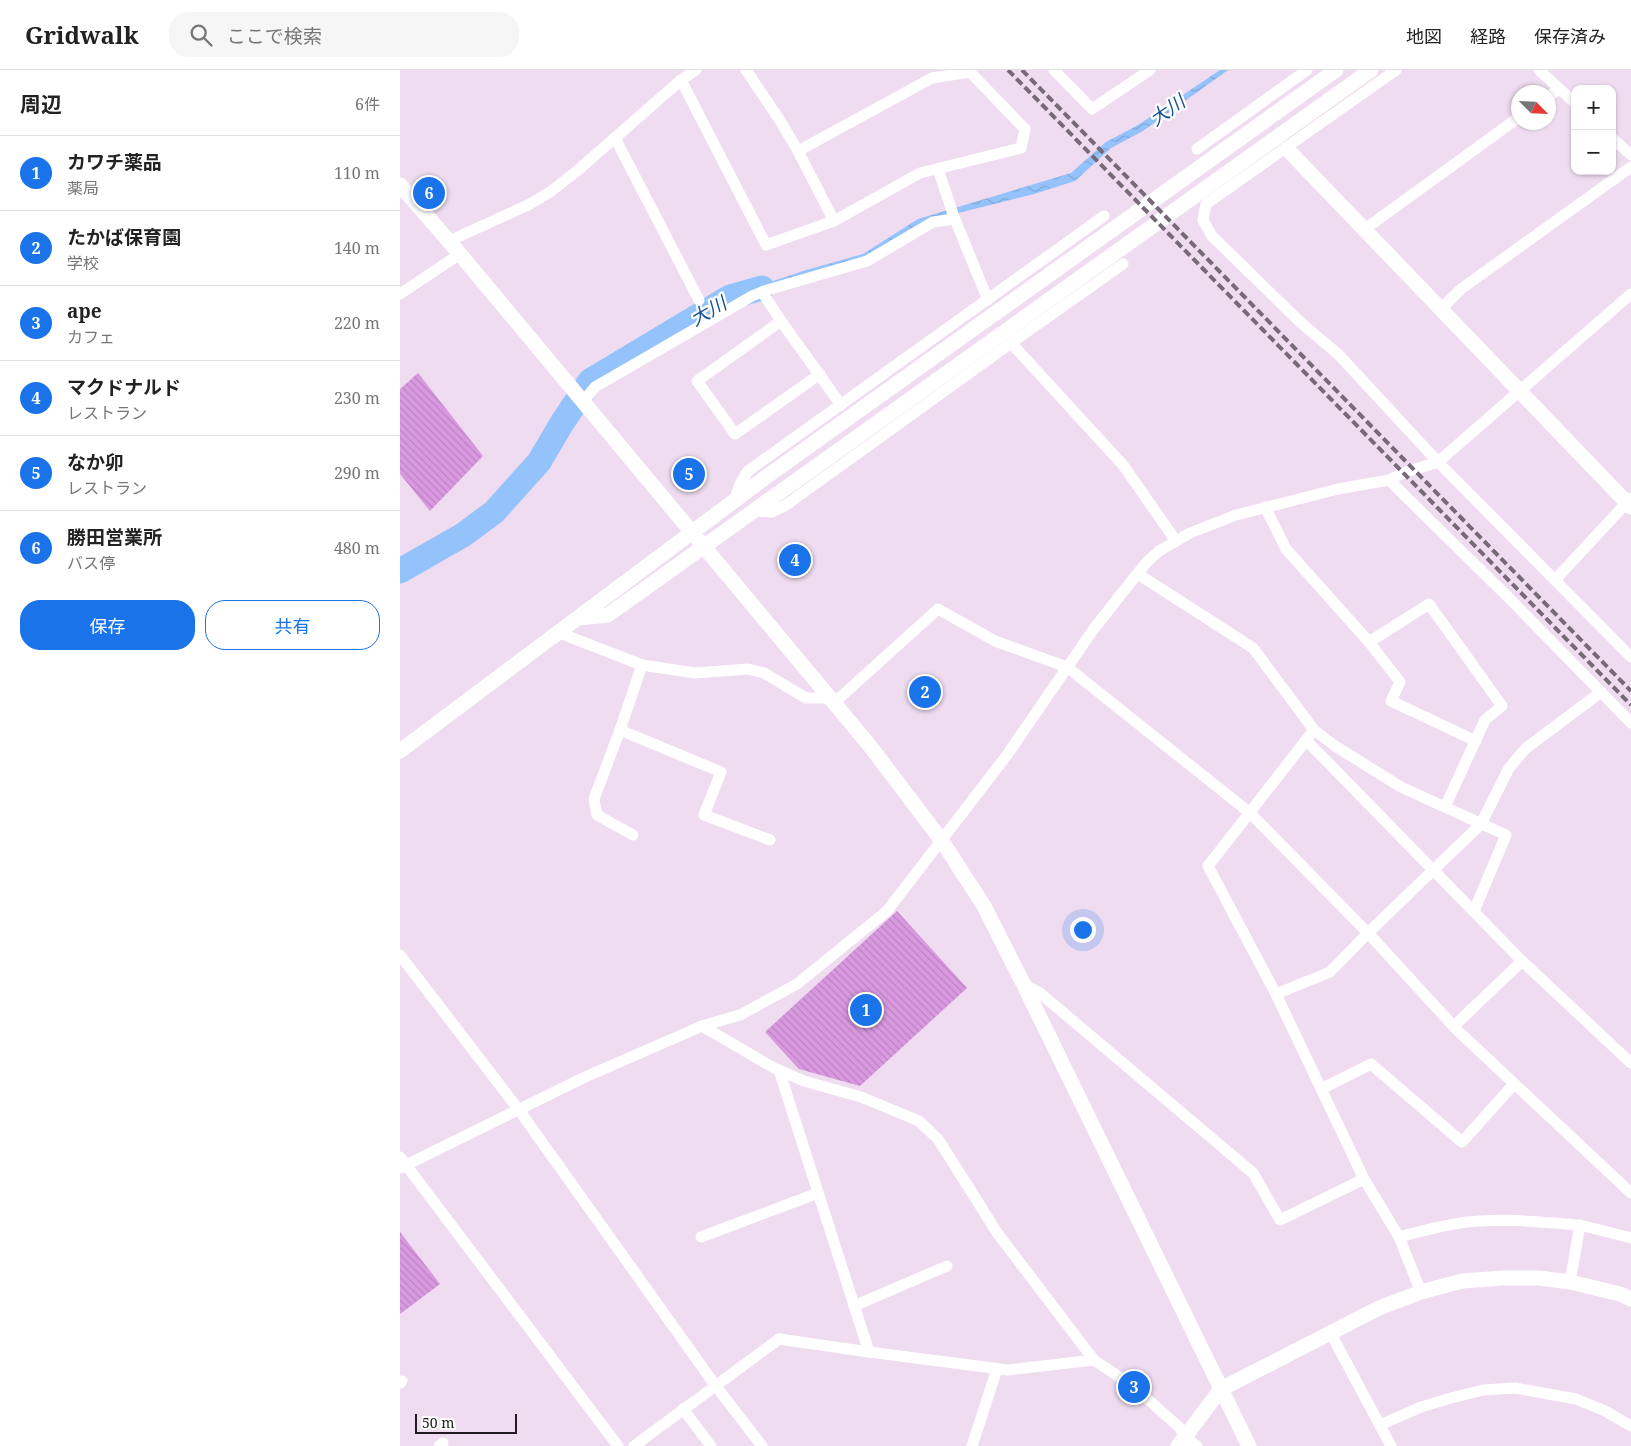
<!DOCTYPE html>
<html lang="ja">
<head>
<meta charset="utf-8">
<style>
	body { margin:0; font-family:"Noto Serif","Noto Sans JP",serif; background:#f6f6f6; color:#222 }
	.controls { position:absolute; right:15px; top:15px; display:grid; overflow:hidden; border-radius:10px; box-shadow:0 1px 4px #0004 }
	.controls button { width:45px; height:45px; display:grid; place-items:center; padding:0; border:0; border-bottom:1px solid #e0e0e0; background:#fff; color:#222; font:25px sans-serif }
	.compass { position:absolute; left:1111px; top:15px; width:45px; height:45px; border-radius:50%; background:#fff; box-shadow:0 1px 4px #0004; rotate:114deg }
	.scale { position:absolute; left:15px; bottom:12px; width:102px; box-sizing:border-box; padding-left:5px; border:2px solid #221b22; border-top:0; font-size:14px; line-height:18px; white-space:nowrap; color:#221b22; -webkit-text-stroke:4px #fff; paint-order:stroke }
	.you { position:absolute; left:682px; top:859px; width:18px; height:18px; margin:-12px; border:4px solid #fff; border-radius:50%; background:#1a73e8; box-shadow:0 0 0 8px #1a73e833 }
	.badge { display:grid; place-items:center; width:32px; height:32px; border-radius:50%; background:#1a73e8; color:#fff; font-size:16px; font-weight:700 }
	.pin { position:absolute; translate:-50% -50%; border:2px solid #fff; box-shadow:0 1px 5px #0006 }
	.list { margin:0; padding:0; list-style:none }
	h2 { display:flex; justify-content:space-between; align-items:center; height:65px; margin:0; padding:0 20px; font-size:21px }
	h2 small { font-size:16px; font-weight:400; color:#767676 }
	.list li { display:grid; grid-template-columns:32px 1fr auto; gap:15px; align-items:center; box-sizing:border-box; height:75px; padding:0 20px; border-top:1px solid #e0e0e0 }
	.list b { display:block; font-size:19px; white-space:nowrap }
	.list p { margin:0; font-size:16px; white-space:nowrap; color:#767676 }
	.list em { font-size:16px; font-style:normal; color:#767676 }
	.actions { display:flex; gap:10px; padding:15px 20px }
	.actions a { flex:1; padding:11px 0; border:1px solid #1a73e8; border-radius:20px; text-align:center; font-size:18px; color:#1a73e8 }
	.actions .main { background:#1a73e8; color:#fff }
	.icon { flex:none; width:28px; height:28px; fill:none; stroke:currentColor; stroke-width:2; stroke-linecap:round; stroke-linejoin:round }
	.map { position:relative; flex:none; width:1231px; height:1376px; overflow:hidden }
	header { display:flex; align-items:center; gap:30px; box-sizing:border-box; height:70px; padding:0 25px; background:#fff; border-bottom:1px solid #e0e0e0 }
	header strong { font-size:24px }
	nav { display:flex; gap:28px; margin-inline-start:auto; font-size:18px }
	.search { width:350px; height:45px; background:#f6f6f6; display:flex; align-items:center; gap:12px; box-sizing:border-box; padding:0 18px; border-radius:20px; color:#767676; font-size:19px }
	main { display:flex }
	aside { flex:1; background:#fff }
	.map>svg:first-child { display:block }
</style>
</head>
<body>
<header>
<strong>Gridwalk</strong>
<div class="search"><svg class="icon" aria-label="search" viewBox="0 0 24 24"><circle cx="10" cy="10" r="6"/><path d="M15 15l6 6"/></svg>ここで検索</div>
<nav><a>地図</a><a>経路</a><a>保存済み</a></nav>
</header>
<main>
<aside>
<h2>周辺<small>6件</small></h2>
<ul class="list">
<li><span class="badge">1</span><div><b>カワチ薬品</b><p>薬局</p></div><em>110 m</em></li>
<li><span class="badge">2</span><div><b>たかば保育園</b><p>学校</p></div><em>140 m</em></li>
<li><span class="badge">3</span><div><b>ape</b><p>カフェ</p></div><em>220 m</em></li>
<li><span class="badge">4</span><div><b>マクドナルド</b><p>レストラン</p></div><em>230 m</em></li>
<li><span class="badge">5</span><div><b>なか卯</b><p>レストラン</p></div><em>290 m</em></li>
<li><span class="badge">6</span><div><b>勝田営業所</b><p>バス停</p></div><em>480 m</em></li>
</ul>
<div class="actions"><a class="main">保存</a><a>共有</a></div>
</aside>
<div class="map">
<svg width="1231" height="1376" viewBox="0 0 1231 1376">
	<defs>
		<pattern id="water-waves" width="16" height="10" patternUnits="userSpaceOnUse" patternTransform="scale(1.25)"><rect width="16" height="10" fill="#94c3fc"/><path d="M0 5q4-4 8 0t8 0" fill="none" stroke="#7fa7d8"/></pattern>
		<pattern id="building-back-hatch" width="6" height="6" patternUnits="userSpaceOnUse" patternTransform="scale(1.25)"><rect width="6" height="6" fill="#d999e0"/><path d="M-1 5l2 2M0 0l6 6M5-1l2 2" fill="none" stroke="#ba83c0"/></pattern>
	</defs>
	<rect width="100%" height="100%" fill="#efdcf0"/>
	<path fill="url(#water-waves)" d="M820,0h8l-85,61 -32,17 -36,33 -41,13 -108,27 -60,37 -137,42 -1,-4 75,-25 60,-17 55,-35 153,-46 35,-31 32,-17z"/>
	<g fill="none" stroke-linecap="round" stroke-linejoin="round">
		<path stroke="#94c3fc" stroke-width="25" d="M0,501l63,-36 31,-23 45,-50 23,-39 28,-42 140,-84 32,-9"/>
	</g>
	<g fill="url(#building-back-hatch)">
		<path d="M18,303l65,83 -53,55 -30,-37v-85z"/>
		<path d="M497,841l70,77 -107,98 -61,-17 -34,-37z"/>
		<path d="M0,1162l40,52 -40,30z"/>
	</g>
	<g fill="none" stroke-linecap="round" stroke-linejoin="round">
		<g stroke="#fff" stroke-width="11">
			<path d="M346,0l33,49 19,32 36,70 86,-48 101,-25 4,-19 -55,-57 -38,6 -134,73"/>
			<path d="M654,0l38,39 58,-39"/>
			<path d="M996,0l-190,134 -3,16 9,16 88,86 39,33 99,107 193,195"/>
			<path d="M1139,0l36,33"/>
			<path d="M281,10l85,165 68,-24"/>
			<path d="M1148,27l11,-8"/>
			<path d="M215,68l84,162"/>
			<path d="M1212,68l19,17"/>
			<path d="M797,79l110,-79"/>
			<path d="M538,99l16,48 34,83"/>
			<path d="M965,159l153,-111"/>
			<path d="M49,171l79,-36 22,-13 27,-21 104,-91 15,-10"/>
			<path d="M362,222l19,29 60,84"/>
			<path d="M0,224l60,-40"/>
			<path d="M1041,239l20,-20 170,-122"/>
			<path d="M381,251l-84,60 38,53 85,-60"/>
			<path d="M611,273l112,-79"/>
			<path d="M183,332l12,-15 157,-91 12,-5 103,-30 66,-39 21,-3"/>
			<path d="M989,410l121,119 121,124"/>
			<path d="M334,431l6,-17 8,-13 356,-255"/>
			<path d="M865,437l21,42 83,93"/>
			<path d="M353,441l19,1 14,-7 225,-162 112,122 53,76"/>
			<path d="M738,504l115,74 61,82 -106,136 68,128"/>
			<path d="M1155,510l76,-82"/>
			<path d="M157,562l85,33 53,8 53,-4 16,4 42,25h24"/>
			<path d="M242,595l-22,65 101,42 -17,43 66,25"/>
			<path d="M434,633l104,-94 57,32 72,26 183,146 118,120 89,97 174,163"/>
			<path d="M220,660l-26,69 3,16 36,20"/>
			<path d="M914,660l21,16 66,41 105,48 -32,76"/>
			<path d="M906,670l216,221 109,102"/>
			<path d="M1045,737l40,-87 17,-14 -73,-102 -60,38 31,40 -9,19 85,40"/>
			<path d="M0,885l119,155 196,275 47,61"/>
			<path d="M624,915l16,8 213,180 27,47 84,-41 -88,-185 54,-22 38,-39 113,-109 28,-56 16,-19 76,-57"/>
			<path d="M302,956l72,42 30,13 57,16 58,24 19,18 60,95 96,126 40,27 46,41 5,9 12,9"/>
			<path d="M1054,956l68,-65"/>
			<path d="M379,1000l90,282"/>
			<path d="M921,1019l50,-25 91,78 52,-58"/>
			<path d="M0,1087l218,289"/>
			<path d="M0,1098l183,-90 119,-52 38,-11 57,-31 90,-73 120,-156 86,-125 29,-37 24,-30 13,-12 31,-18 46,-18 102,-26 51,-9 14,-7 35,-11 193,-168"/>
			<path d="M964,1109l35,58c22,-6 45,-12 68,-15 38,-4 75,0 113,3"/>
			<path d="M301,1167l117,-44"/>
			<path d="M999,1167l22,55"/>
			<path d="M1170,1212l10,-57 51,13"/>
			<path d="M454,1236l93,-40"/>
			<path d="M930,1262l61,114"/>
			<path d="M0,1313l2,-2"/>
			<path d="M283,1339l28,37"/>
			<path d="M980,1355l41,-18 30,-9 32,-8 32,-2 61,11 29,12 26,15"/>
			<path d="M39,1376l4,-3"/>
			<path d="M234,1376l145,-107 90,13 139,18 86,-10"/>
			<path d="M572,1376l25,-77"/>
		</g>
		<g stroke="#fff" stroke-width="15">
			<path d="M887,79l344,358"/>
			<path d="M0,115l60,69 410,492 72,95 42,65 40,79 225,461"/>
			<path d="M178,548l30,-3 763,-545"/>
			<path d="M0,681l366,-274 570,-407"/>
			<path d="M778,1376l43,-57 158,-81 42,-16 41,-11 41,-3h36l31,4 50,12 11,5"/>
		</g>
		<g stroke="#766a77" stroke-width="4" stroke-dasharray="8 4" stroke-linecap="butt">
			<path d="M608,0l623,635"/>
			<path d="M622,0l609,621"/>
		</g>
	</g>
	<g text-anchor="middle" dominant-baseline="central" stroke-width="4.5" stroke-linejoin="round" paint-order="stroke">
		<g font-size="19" font-style="italic" fill="#155190" stroke="#fff">
			<text transform="translate(767 40) rotate(-35)">大川</text>
			<text transform="translate(308 241) rotate(-30)">大川</text>
		</g>
	</g>
</svg>
<div class="controls">
<button>+</button>
<button>−</button>
</div>
<svg class="compass" viewBox="-18 -18 36 36"><path d="M0-13l5 13h-10z" fill="#e53935"/><path d="M0 13l5-13h-10z" fill="#767676"/></svg>
<div class="scale">50 m</div>
<div class="you"></div>
<div class="pin badge" style="left:466px;top:940px">1</div>
<div class="pin badge" style="left:525px;top:622px">2</div>
<div class="pin badge" style="left:734px;top:1317px">3</div>
<div class="pin badge" style="left:395px;top:490px">4</div>
<div class="pin badge" style="left:289px;top:404px">5</div>
<div class="pin badge" style="left:29px;top:123px">6</div>
</div>
</main>
</body>
</html>
